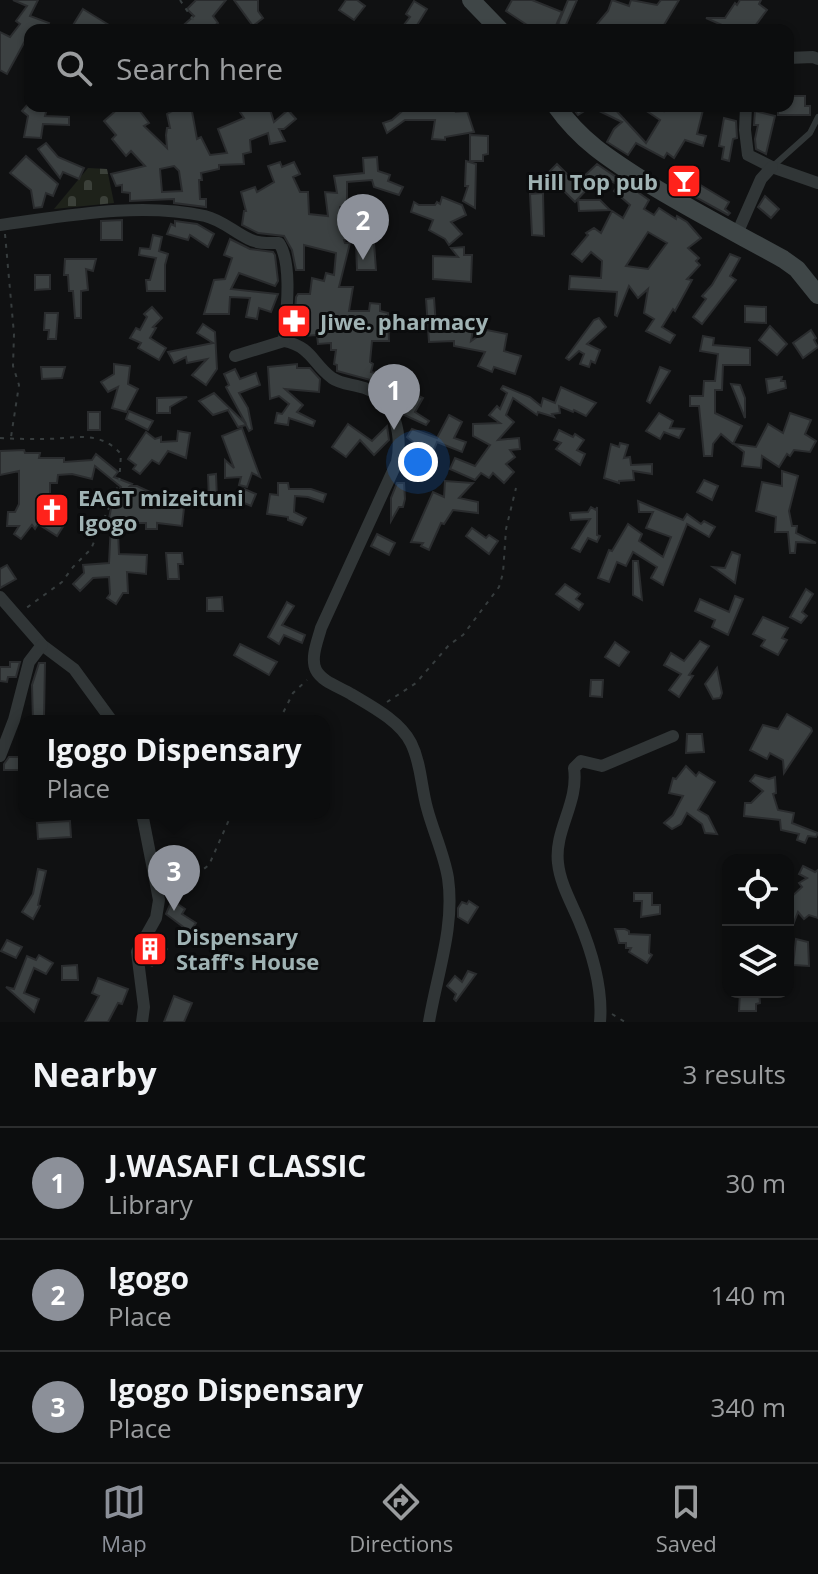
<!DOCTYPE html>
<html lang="en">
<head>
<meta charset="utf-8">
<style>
	body { margin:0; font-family:"Open Sans",sans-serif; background:#151617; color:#f1f3f6 }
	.controls { position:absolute; right:24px; bottom:24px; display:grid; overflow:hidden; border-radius:16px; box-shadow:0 2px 6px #0004 }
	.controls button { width:72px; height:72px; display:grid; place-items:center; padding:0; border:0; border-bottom:2px solid #2c2d2e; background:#0c0d0e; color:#f1f3f6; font:40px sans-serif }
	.you { position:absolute; left:418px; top:462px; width:28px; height:28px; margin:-20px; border:6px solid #fff; border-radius:50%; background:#1a73e8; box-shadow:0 0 0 12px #1a73e833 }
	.badge { display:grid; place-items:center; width:52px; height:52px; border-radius:50%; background:#8c9099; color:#fff; font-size:26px; font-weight:700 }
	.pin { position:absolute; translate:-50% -66px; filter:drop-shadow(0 2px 4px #0008) }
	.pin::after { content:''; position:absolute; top:42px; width:28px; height:24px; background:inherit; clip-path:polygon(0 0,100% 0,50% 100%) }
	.popup { position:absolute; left:18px; top:715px; width:312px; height:104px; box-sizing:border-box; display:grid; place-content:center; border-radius:16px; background:#0c0d0e; filter:drop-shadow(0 2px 6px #0005); font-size:26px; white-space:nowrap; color:#9a9c9e }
	.popup b { font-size:30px; color:#f1f3f6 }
	.popup::after { content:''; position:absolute; left:50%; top:100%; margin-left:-16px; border:16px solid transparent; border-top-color:#0c0d0e }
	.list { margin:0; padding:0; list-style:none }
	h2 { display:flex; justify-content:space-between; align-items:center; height:104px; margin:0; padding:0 32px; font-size:34px }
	h2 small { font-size:26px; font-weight:400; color:#9a9c9e }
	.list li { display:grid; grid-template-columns:52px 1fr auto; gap:24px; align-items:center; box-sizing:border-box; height:112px; padding:0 32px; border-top:2px solid #2c2d2e }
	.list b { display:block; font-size:30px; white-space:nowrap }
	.list p { margin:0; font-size:26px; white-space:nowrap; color:#9a9c9e }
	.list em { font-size:26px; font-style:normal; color:#9a9c9e }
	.icon { flex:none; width:44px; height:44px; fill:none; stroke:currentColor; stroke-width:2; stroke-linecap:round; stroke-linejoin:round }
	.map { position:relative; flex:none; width:818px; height:1022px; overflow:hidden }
	.search { position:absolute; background:#0c0d0e; box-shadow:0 2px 6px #0004; left:24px; right:24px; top:24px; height:88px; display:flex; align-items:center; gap:20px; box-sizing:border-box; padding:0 28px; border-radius:16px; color:#9a9c9e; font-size:30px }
	.sheet { height:440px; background:#0c0d0e }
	nav { display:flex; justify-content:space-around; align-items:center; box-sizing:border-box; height:112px; border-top:2px solid #2c2d2e; background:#0c0d0e; font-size:22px; color:#9a9c9e }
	nav a { display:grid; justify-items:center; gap:4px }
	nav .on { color:#8c9099 }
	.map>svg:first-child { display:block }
</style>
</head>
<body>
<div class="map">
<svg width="818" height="1022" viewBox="0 0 818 1022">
	<defs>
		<pattern id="cemetery-stones" width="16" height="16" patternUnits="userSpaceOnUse" patternTransform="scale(2)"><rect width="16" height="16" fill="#1e221a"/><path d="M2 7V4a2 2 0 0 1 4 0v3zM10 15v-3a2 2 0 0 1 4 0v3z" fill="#3b4039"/></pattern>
	</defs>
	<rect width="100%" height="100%" fill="#101112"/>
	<path fill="url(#cemetery-stones)" d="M88,168l19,1 7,34 -60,6z"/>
	<g fill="#3c4142" stroke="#2a2c2e" stroke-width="2" fill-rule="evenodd">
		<path d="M13,0h25l-8,16 19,7 -3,7h-16v14l-5,-3 -18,33 -7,-4v-38l10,5 10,-13 -4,-3 11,-15z"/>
		<path d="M196,0h30l-13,16 5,7 -9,7h-31l16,-14 -7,-7z"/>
		<path d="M234,0h24v11l5,7 -10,8z"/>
		<path d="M346,0h11l8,6 -11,14 -15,-10z"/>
		<path d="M512,0h20l30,12 -8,18h-26l2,-3 -24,-16z"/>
		<path d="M568,0h9l-12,27 -7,-3z"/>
		<path d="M612,0l17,6 2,-6 26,5 4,-5h18l-18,30h-53l-11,-6 11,-13z"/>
		<path d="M740,0h21l-2,4 8,6 -15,20h-19l-27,-12h19l10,-15 2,2z"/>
		<path d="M414,1l13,8 -13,21h-14l10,-13 -4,-3z"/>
		<path d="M83,9l34,21h-47z"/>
		<path d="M788,96h17v10h5v9h-32v-9h10z"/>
		<path d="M28,104l19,4 -2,8 24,1v8l-26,-1 -2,14 -17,-1 4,-21 -6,-5z"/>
		<path d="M121,106h15l13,17 -5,3 23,22 -1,-13 1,-7h3l-3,-14 7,-4 -1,-4h18l6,33 4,-2 9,18 17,-2 -9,-24 26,-11 -4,-6 11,-6h18l5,16 14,-12 8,9 -12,10h-5l6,12 -15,3 -2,-11 -18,7 1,12 -8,2 1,10 -25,1v4l-18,4 1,7h-3l1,19h6v8l-32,-4v-4l-44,2v-8l-8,-1v-7l-6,1 -5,-12 34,-8 -14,-15 -5,5 -14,-17 4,-4 -12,-14zM174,166l5,5 3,20 -20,1 -2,-23z"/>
		<path d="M408,106h49l-1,6 11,-1 7,21 -29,5v3l-13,-1 3,-19h-30l-18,13 -4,-10 9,-3z"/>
		<path d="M571,106h41l34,37 14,-23 -21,-14h18l7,5 3,-5h37l-7,28 9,2 -3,10 -18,-6 -11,18 -7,-5 -3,5 -28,-15 -8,12 -21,-13 7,-13 8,-7 -31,-15 -13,8z"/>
		<path d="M755,111l20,5 -9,38 -10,-5 -1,-10 3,-14h-4z"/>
		<path d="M724,118l12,3 1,17 -4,1 -4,22 -7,-2 2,-12 -5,-1z"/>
		<path d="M470,135l18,1v18l-5,1v6h-13z"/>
		<path d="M46,143l12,14 26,11 -5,11 -16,-7 -3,6 -22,-29z"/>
		<path d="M26,156l32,28 -5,12 -7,-3 -4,14 -8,1 -3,-18 -21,-17z"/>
		<path d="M377,157l1,14 12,4 -2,6 15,6 -4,8 -25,-8 -2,-7 -25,2v24l-7,1v23h13l-2,9 -7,1 1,3h5l-11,44h14l-4,24h20l1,-8 10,1v7l8,2 1,28h-17l-2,21 3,2 -2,8 16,4 -2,8 -48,-13v-6l-3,-1 2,-14h-5v-7l-13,1 -1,-9 -14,1 1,-7 -10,-4 2,-28 2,-3h12l2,-16 12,3 2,-8 8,2 2,-22 -32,-8v25h-8l-4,-20 -8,-14 -26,-3 -16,-8 2,-14h2l-5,-19 14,-5 2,5 17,-10 -6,-16 12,-4 2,5 12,-5 6,12 -7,3 7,15h8l1,22 19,2 -3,-24 12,1 -3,-17 30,-3 -1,-15z"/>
		<path d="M466,161l10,3 -1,44 -12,-7 5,-15h-3z"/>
		<path d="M557,164l11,11 2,-2 9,8 18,-17 19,13 4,7 1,-2 9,8 2,-2 17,12 -5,9 10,6 5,-7 17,11 1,-3 10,6 14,16 -13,10 11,10 -3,3 4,4 -13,14 5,1 -17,31 -2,-2 -11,18 13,8 -5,8 -24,-12 8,-12 -10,-6 4,-24 -10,9 -9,-12 -12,30 -2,-1 2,-23 -48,-3 1,-13 31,2 1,-17 -11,-9 -9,10 -10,-8 16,-19 -2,-2 8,-5 7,5 11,-22 11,7 7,-13 -16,-14 4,-6 -18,-10 -25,27 -28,-28zM648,232l19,11 -19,26 -22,-3z"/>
		<path d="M682,174l47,28 -4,7 5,4 -2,2 -42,-23 3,-4 -12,-7z"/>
		<path d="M543,193l1,43 -12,-1 -2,-41z"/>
		<path d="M765,196l14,13 -8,9 -13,-11z"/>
		<path d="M442,197l20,8 4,10 -15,7 11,12 -13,11 -4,-6 -16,-9 4,-10 -22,-8 3,-10 5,3h16l2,-3 3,2z"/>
		<path d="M578,200h22l10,10 -31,1z"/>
		<path d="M357,211h14v22l-14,4z"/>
		<path d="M122,220v20h-21v-19z"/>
		<path d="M175,221l22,3 17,10 -6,13 -18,-12 -2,5 -21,-6 4,-10 4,2z"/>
		<path d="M153,235l9,2 -3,14 9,3 -3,11v26h-18l-1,-11h4l6,-22 -17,-3 1,-7 10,1z"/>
		<path d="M230,239l20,10 23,3 2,3 3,26 -3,5 -36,-13 -8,16 47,5 -7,18 -12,-4 -2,11 -11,-2 4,-19 -20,-1 -1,17h-25l10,-34 11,-1 7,-21 -8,-3z"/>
		<path d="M356,243h18l2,27h-19z"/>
		<path d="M464,247v8h8l-1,27 -38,-3v-23l25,1 -7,-9z"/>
		<path d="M730,254l10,4 -10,18 6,4 -34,44 -9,-7 13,-18 -4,-3 10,-11z"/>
		<path d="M65,259h31l-3,12 -7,-2 2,21 -7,1v27h-6l-2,-27h-4l-1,-16h-4z"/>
		<path d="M35,275h15v14l-15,1z"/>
		<path d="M434,298l2,28 37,3 -2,12 16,-11 20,4 -3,17 17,5 -6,18 -21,-7 -2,5 -14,-6 7,-14 -31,-6v-5l-25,1 -3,-43z"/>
		<path d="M745,306l21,1v16l-21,-1z"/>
		<path d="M152,307l10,11 -9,9 3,1 -6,10 16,10 -7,12 -21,-12 3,-5 -11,-5 6,-10 4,2 7,-13 -3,-3z"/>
		<path d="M45,313h13l-2,26h-8l1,-9h-5z"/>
		<path d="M599,318l7,9 -19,17 13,6 -5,13 -4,-2 -2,6 -9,-3 4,-10 -5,-3 -10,9 -3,-2 28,-38z"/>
		<path d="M203,324l12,8 2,37 -11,16 -14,-10 15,-16 -20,4 -1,-6 -12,6 -6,-11 45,-9 -16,-10z"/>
		<path d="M770,326l17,18 -10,11 -18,-15z"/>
		<path d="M811,330l5,8 -2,2 4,7 -15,11 -10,-15z"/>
		<path d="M703,336l11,2 -1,7 37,3v17h-27l-1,25h-7v23l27,13 -9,18 -12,-10 -8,10 -1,12h-8l-5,-50h-9v-10h13l1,-15h11l3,-27 -18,-3z"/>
		<path d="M114,364l16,2 -2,18 10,5 -12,23 -14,-4 6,-21 -10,5 -7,-10 13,-8z"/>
		<path d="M297,364v4h13l10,11 -1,13 -34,-3 18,16 -6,7 18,9 -2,5 -24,-8 -1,7 -13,-2 2,-10 5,1 7,-10 -10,-8 -9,3 -2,-32z"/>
		<path d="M41,367h24l-3,11 -20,1z"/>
		<path d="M660,367l10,4 -20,32 -3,-2z"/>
		<path d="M235,369l5,10 16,-6 4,12 -21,8 9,15 4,21 -3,2 -3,-6 -8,2 -10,-17 -15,5 -14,-14 15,-8 32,31 -20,-37 3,-2 -5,-11z"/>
		<path d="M782,377l-1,4h4l1,7 -18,5 -2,-14z"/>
		<path d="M731,384l9,1 5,13v20z"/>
		<path d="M396,386l27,12 -8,14 14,9 -3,4 -24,-11 3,-8 -9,-4 -5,-7z"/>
		<path d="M503,386l27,11 11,9 2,-8 12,5 6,-16 35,16 -10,13 -12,-6 -1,2 -14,-6 1,7 -8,1 2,3 -16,-5 -1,3 -24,-17 -7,17 8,7 -16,18 21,-2 1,11 -10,1 5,7 -9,7 8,8 -10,11 -11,-10 -4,5 -8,-5 -6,7 -25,-11 5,-11 20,8 15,-21 -17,-9v-12l27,-1 -11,-8 8,-9 3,3 7,-16 -6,-4z"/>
		<path d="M187,397l-17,10v6h-13v-15z"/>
		<path d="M129,411l24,10 -5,9 -22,-11z"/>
		<rect x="88" y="412" width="12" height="18"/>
		<path d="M659,413l14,8 -3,7 14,1 -5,9 -15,-6 -4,7 -14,-8z"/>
		<path d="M790,413l21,7 -6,14 11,7 -6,11 -16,-2 -4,6 -3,-2 -8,13 -17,-11 -1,12 -19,-2 2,-14 -10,-8 22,3 12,-23 15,9z"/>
		<path d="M449,415l13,7 -8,16 12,4 -4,10 -25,-10 -4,10 -3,-2 -3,13 -18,-6 4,-15 -6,-5 5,-8 25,9z"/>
		<path d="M348,424l24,17 15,-15 2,14 -15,15 -14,-15 -14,17 -14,-10z"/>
		<path d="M242,428l18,49 -8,-4 -5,14 -8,-2 2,-8 -16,1v-18l9,8 -12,-32z"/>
		<path d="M559,430l14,7 2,-3 9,6 -7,10 8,4 -5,11 -24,-16 5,-6 -7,-3z"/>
		<path d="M178,431l12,2 -4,25 -18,-7 -9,13 -7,-4 -12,14 -7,-5 3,-4 -8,-6 18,-27 9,7 6,-2v5l16,-1z"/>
		<path d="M620,443l8,2 -4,13 6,-1 1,8 21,-1v10l-19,-3 1,9 -15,1v2l-15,-5 7,-34 8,3z"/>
		<path d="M24,450l1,3h15l-1,5h25v4l28,-2 4,-6 22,18 -4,5 18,7 -2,2h7l33,15 -1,6 15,1 -2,18 -25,-3v6h-11v-6h-21l-1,9h-6l1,22 28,1 -1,19 -19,-2 1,21h-5l-7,11 -9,-6 3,-4 -1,-17 -16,1 -13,13 -7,-7 11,-11 -1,-8 26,-2 2,-40h-3l4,-19 9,-17 -26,-21 -3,13 -20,-5 -14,1 -1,8h-7v22l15,6 -5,11 4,3 -7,11 -19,-12 -3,5 -3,-4 -11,14 -7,-5 5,-8h-12l1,-14h7l4,-8v-33l-19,4v-24z"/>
		<path d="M782,471l16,5 -9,35 3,15h5l-1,7 20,10 -20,-1 -1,11h-5l-2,-21h-13l1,-15 -20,-6 6,-29 20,4z"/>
		<path d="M216,474l1,25 -8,1 -1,-25z"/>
		<path d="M704,480l14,6 -6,14 -15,-8z"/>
		<path d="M445,481l28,2 -14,15 19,4v11l-25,-3 -9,14 -3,-1 -12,27 -8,-4 2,-3 -12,-1 22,-50 11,5z"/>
		<path d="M278,483h10l1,6h22l15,5 -3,8 -15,-5 -13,-1 -1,16 12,6 -4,7 -14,-5v-3l-21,-3 3,-20 8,1z"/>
		<path d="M397,483h7l1,16 -2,8h-4l-8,14v-23z"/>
		<path d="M242,488l14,6 -5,12 -14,-6z"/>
		<path d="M638,501l45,19 4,-6 14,10 3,-3 11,6 -6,10 -22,-13 -24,61 -12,-7 6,-11 -24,-15 -7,14 -9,-4 -8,20 -11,-4 11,-28 3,1 16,-27 14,10 -3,7 24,16 8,-20 -25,-9 7,-16h-14z"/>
		<path d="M591,507l5,3 1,-3v28l3,1 -3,6 -9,-4 -8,14 -8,-4 18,-29 -19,1 -1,-7 18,-1z"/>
		<path d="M472,528l14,10 3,-3 9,6 -9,13 -23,-18z"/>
		<path d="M377,534l18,9 -6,12 -18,-9z"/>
		<path d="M732,552l8,3 -5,28 -22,-16 12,1z"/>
		<path d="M166,553h16l1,11h-5l1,15h-11z"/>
		<path d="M633,561h5l4,39 -9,-5z"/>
		<path d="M7,565l9,14 -16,9v-19z"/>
		<path d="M565,584l15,10 -4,5 7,5 -4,6 -23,-16z"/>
		<path d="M806,589l7,5 -11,18 5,4 -6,7 -11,-6z"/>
		<path d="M735,596l8,3 -15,36 -16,-8 3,-7 -20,-9 5,-12 29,13z"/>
		<path d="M222,597l1,14h-16v-13z"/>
		<path d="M287,602l7,4 -12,19 23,10 -3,8 -18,-8 -5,9 -11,-7z"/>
		<path d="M763,617l25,11 -6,10 5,2 -9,15 -17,-9 4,-6 -12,-6z"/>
		<path d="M700,641l9,5 -20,29 4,1 -14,21 -10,-7 12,-16 -17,-9 7,-12 13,8z"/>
		<path d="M615,642l14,10 -10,14 -14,-9z"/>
		<path d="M240,644l37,18 -8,13 -35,-20z"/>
		<path d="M10,662h10l-4,15h-8l-1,5 -7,-1v-14h10z"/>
		<path d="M39,663h6l-1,55 -2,3h-9l-1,-36z"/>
		<path d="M717,668l5,25 -2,5 -7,1 -8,-15z"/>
		<path d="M591,680h12l-1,17 -12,-1z"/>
		<path d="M787,714l24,14 1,3 -28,42 -1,-13 -13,-7 -3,6 -17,-9 13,-25 15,4z"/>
		<path d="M687,734h15l2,18 -18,1z"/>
		<path d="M9,757h15v13h-20v-6z"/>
		<path d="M686,766l10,10 3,-4 16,10 -17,28 10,6 9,18 -12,-1 -3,-9 -15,-11 -6,11 -9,5 -8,-6 9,-8 10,-19 -14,-3 4,-15 3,1z"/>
		<path d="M755,775l14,4 6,-2 1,16 -3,1 5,16 16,3 -2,10 26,10 -2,4 -8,-1 -3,7 -8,-3 2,-6 -18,-4 -1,-10 -36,-4 1,-13h6l12,-12 -13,-10z"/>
		<path d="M70,821l1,16 -33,2 -1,-16z"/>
		<path d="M803,866l12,6 3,-2v48l-9,-3 -5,4 -6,-7 -10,26v-38l14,-13 -3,-4 8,-5 -8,-4z"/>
		<path d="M38,869l8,2 -8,34 2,1 -7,13 -11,-7 11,-18z"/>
		<path d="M634,893h18v12h8v9l-19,3 1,-16h-8z"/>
		<path d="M172,900l13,9 -3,5 14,9 -6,9 -24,-18z"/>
		<path d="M469,901l9,6 -10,16 -10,-6v-9l4,-6 5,2z"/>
		<path d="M615,929h10l4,2v3l21,1 -1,18 3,2 -5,8 -18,-11 2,-4h-5v-5h-7z"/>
		<path d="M155,938l12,11 -15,17 -5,-3 -1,-9z"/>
		<path d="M796,939l12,3 1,24 -16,-1z"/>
		<path d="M7,940l15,7 -6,11 -15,-7z"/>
		<path d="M39,955l14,8 -7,11 -12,-6 -10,25 15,6 -5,13 -28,-25 8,2 13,-33 9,4z"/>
		<path d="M77,965l1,15h-16v-14z"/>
		<path d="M468,971l8,3 -20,27 -2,-2 2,-5 -9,-8 8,-10 7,6z"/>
		<path d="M98,978l30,11 -6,15 -4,-1 -10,19h-23l14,-26 -7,-3z"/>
		<path d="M740,992h19l1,11 -4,1v7h-17z"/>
		<path d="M174,996l18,7 -8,19h-20z"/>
	</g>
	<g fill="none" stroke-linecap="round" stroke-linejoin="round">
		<g stroke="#373d3e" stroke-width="2" stroke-dasharray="4 6" stroke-linecap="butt">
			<path d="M180,0l20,30"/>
			<path d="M5,234l9,100 -1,32 6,19 -8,52"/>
			<path d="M0,438c15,1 30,1 44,1 29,0 55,-10 77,15l-2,30 -28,65 -18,18 -11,15 -37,27"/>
			<path d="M387,702l29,-19 33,-38 14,-10 36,-48 4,-14 3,-44 10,-41"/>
			<path d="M279,721l14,-28 14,-13"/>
			<path d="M167,875l26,2 16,-12 23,-52"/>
			<path d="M612,1014l13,8"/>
		</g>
		<path stroke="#313637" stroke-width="6" d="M772,167l38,-34 8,-16"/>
		<g stroke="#313637" stroke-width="12">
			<path d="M788,58l25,-1 5,2"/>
			<path d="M746,106l-1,24 3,25 24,12 46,16"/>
			<path d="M0,225c67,-9 138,-23 205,-9 17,4 29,16 44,23 9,5 20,4 30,4 14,21 7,73 5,98 28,6 28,22 48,37 10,7 23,6 35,11 29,10 35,47 30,73l-76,166c-3,12 -11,30 -5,42 6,12 24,17 35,24 20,12 49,27 60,49 10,20 10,43 16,65 6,23 17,46 21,70 7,49 -11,96 -19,144"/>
			<path d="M736,236l25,-57 11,-12"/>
			<path d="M235,356l49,-15"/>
			<path d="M0,597l42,48 32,24 38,52"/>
			<path d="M0,756l14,-36 15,-58 13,-17"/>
			<path d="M142,813l17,87 -3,18 -19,34 7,55 -2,15"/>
			<path d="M600,1022c3,-34 -8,-70 -21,-101 -8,-19 -19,-38 -21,-58 -4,-33 21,-60 16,-95l7,-7 21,5 71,-30"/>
		</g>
		<g stroke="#3f4647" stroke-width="18">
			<path d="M471,0l29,30"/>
			<path d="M556,106c25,35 52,52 88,75 45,28 92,52 139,78l14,10 21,26"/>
		</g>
	</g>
	<defs>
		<g id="bar-square" transform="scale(1.8)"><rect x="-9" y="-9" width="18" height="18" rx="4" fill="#ff221b" stroke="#0b0c0d"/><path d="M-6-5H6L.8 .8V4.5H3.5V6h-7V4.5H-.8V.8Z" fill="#fff"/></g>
		<g id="pharmacy-square" transform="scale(1.8)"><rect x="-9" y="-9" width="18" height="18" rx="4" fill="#ff221b" stroke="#0b0c0d"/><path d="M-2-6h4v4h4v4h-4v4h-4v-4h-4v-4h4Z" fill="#fff"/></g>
		<g id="church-square" transform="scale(1.8)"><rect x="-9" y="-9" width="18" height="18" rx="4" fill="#ff221b" stroke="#0b0c0d"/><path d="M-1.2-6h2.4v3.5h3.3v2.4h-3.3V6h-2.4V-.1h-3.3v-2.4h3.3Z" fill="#fff"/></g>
		<g id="building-square" transform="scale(1.8)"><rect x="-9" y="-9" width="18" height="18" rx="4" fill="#ff221b" stroke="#0b0c0d"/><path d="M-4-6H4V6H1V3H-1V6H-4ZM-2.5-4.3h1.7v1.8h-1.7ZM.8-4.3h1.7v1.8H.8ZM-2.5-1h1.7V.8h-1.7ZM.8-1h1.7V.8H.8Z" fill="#fff"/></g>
	</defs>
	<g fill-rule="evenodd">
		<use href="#bar-square" x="684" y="181"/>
		<use href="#pharmacy-square" x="294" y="321"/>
		<use href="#church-square" x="52" y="510"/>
		<use href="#building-square" x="150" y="949"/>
	</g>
	<g text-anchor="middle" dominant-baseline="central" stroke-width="6" stroke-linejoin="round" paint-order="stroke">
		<g font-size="22" font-weight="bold" fill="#a0b3b4" stroke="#0b0c0d" text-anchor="start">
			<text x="658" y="181" text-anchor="end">Hill Top pub</text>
			<text x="320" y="321">Jiwe. pharmacy</text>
			<text x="78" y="497">EAGT mizeituni<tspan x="78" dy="25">Igogo</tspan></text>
			<text x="176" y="936">Dispensary<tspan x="176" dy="25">Staff's House</tspan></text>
		</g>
	</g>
</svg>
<div class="controls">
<button><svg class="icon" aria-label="locate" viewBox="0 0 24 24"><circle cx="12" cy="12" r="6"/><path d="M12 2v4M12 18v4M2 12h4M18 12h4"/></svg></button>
<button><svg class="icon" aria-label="layers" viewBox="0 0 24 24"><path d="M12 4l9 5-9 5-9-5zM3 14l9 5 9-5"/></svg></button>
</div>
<div class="you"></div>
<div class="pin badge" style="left:394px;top:430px">1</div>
<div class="pin badge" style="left:363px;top:260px">2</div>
<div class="pin badge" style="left:174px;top:911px">3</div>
<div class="popup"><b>Igogo Dispensary</b>Place</div>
<div class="search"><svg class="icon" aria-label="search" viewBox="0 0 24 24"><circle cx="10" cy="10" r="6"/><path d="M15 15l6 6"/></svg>Search here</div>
</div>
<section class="sheet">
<h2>Nearby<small>3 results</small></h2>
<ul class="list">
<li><span class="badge">1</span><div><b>J.WASAFI CLASSIC</b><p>Library</p></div><em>30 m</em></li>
<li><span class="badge">2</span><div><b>Igogo</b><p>Place</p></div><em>140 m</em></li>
<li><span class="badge">3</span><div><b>Igogo Dispensary</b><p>Place</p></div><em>340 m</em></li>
</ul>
</section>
<nav>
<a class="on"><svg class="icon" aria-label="map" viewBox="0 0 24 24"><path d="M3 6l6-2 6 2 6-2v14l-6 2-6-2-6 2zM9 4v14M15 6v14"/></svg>Map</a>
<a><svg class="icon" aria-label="directions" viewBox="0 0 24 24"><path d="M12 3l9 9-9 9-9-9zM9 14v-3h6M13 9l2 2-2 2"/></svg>Directions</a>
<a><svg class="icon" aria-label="saved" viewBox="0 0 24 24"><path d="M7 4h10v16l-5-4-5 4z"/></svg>Saved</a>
</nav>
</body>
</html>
